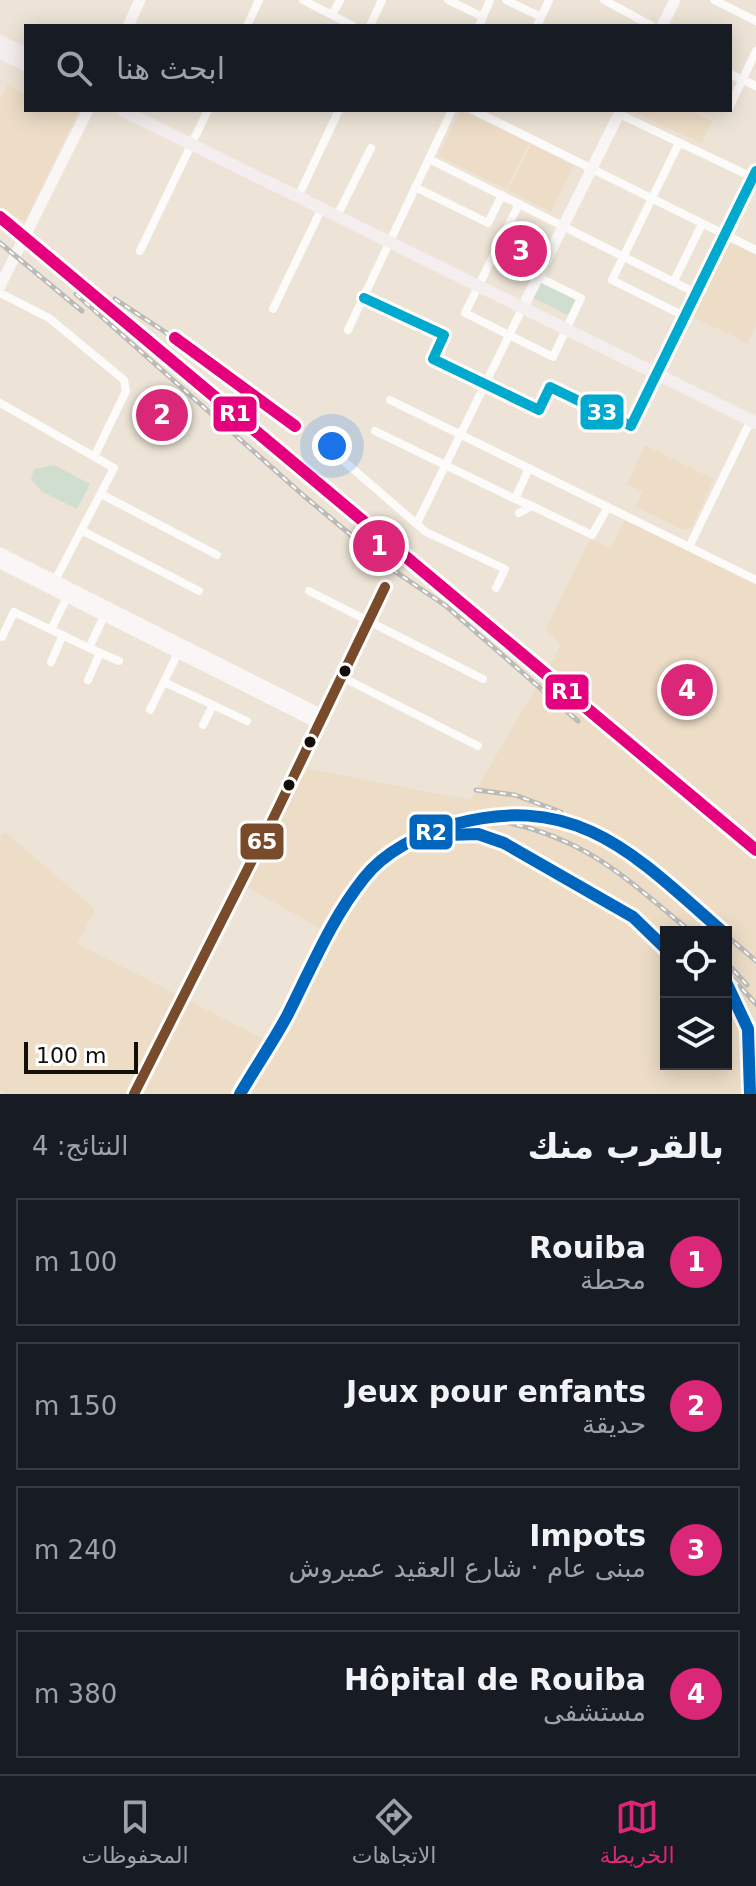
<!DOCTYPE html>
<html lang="ar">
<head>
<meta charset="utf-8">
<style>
	body { margin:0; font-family:"DejaVu Sans",Vazirmatn,sans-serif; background:#242831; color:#f1f3f6; direction:rtl }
	.controls { position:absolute; right:24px; bottom:24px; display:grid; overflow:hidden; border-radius:0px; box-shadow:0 4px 20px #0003 }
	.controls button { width:72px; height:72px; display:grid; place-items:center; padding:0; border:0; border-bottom:2px solid #363941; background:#171b24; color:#f1f3f6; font:40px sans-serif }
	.scale { position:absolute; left:24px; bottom:20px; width:114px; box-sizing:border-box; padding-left:8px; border:4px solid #130e06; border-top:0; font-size:22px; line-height:28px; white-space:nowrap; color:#130e06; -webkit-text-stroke:6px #fff; paint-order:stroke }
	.you { position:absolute; left:332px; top:446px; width:28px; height:28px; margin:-20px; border:6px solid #fff; border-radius:50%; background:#1a73e8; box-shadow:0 0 0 12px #1a73e833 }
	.badge { display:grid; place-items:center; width:52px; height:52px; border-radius:50%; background:#db2777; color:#fff; font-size:26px; font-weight:700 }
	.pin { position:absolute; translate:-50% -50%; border:4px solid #fff; box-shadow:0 2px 8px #0006 }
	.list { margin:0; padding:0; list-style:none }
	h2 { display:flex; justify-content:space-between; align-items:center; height:104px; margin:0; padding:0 32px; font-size:34px }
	h2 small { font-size:26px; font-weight:400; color:#9ea1a6 }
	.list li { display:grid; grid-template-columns:52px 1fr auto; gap:24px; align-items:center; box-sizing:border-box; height:128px; margin:0 16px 16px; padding:0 16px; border:2px solid #363941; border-radius:0px }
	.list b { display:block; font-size:30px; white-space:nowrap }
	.list p { margin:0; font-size:26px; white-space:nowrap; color:#9ea1a6 }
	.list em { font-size:26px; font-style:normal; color:#9ea1a6 }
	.icon { flex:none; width:44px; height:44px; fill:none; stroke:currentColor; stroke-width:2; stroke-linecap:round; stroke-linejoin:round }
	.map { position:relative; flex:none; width:756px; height:1094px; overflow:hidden; direction:ltr }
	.search { position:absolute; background:#171b24; box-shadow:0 4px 20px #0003; left:24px; right:24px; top:24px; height:88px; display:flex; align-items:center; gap:20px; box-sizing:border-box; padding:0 28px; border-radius:0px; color:#9ea1a6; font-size:30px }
	.sheet { height:680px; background:#171b24 }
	nav { display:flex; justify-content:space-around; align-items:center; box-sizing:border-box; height:112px; border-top:2px solid #363941; background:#171b24; font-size:22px; color:#9ea1a6 }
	nav a { display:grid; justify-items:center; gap:4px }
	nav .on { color:#db2777 }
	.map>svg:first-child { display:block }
</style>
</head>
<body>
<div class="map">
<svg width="756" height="1094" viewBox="0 0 756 1094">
	<rect width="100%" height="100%" fill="#ede4d7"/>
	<g fill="#edddc7" fill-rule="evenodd">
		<path d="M7,85l19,9v16h53l-54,111 -25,-12v-109z"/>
		<path d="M461,110l68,33 -23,46 -68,-33z"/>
		<path d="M688,110l24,11 -10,23 -70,-33z"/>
		<path d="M531,144l43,22 -23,46 -43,-22z"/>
		<path d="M726,241l30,14v69l-9,19 -58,-28z"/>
		<path d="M645,445l69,34 -23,49 -8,2 -47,-23 6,-16 -15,-6z"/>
		<path d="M625,519l131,65v510h-750l-6,-3v-255l5,-4 90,77 -17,35 188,96 55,-111 -74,-42 58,-119 165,32 91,-155 -15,-16 44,-90 21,9zM666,932h60v132h-60z"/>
	</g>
	<g fill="#d0decf">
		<path d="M541,281l35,18 -8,16 -35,-17z"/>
		<path d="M54,465l36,19 -13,25 -36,-18 -10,-12 3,-10z"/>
	</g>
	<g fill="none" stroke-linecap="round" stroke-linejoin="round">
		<g stroke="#fcfbf9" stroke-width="8">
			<path d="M303,0l50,26"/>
			<path d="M448,0l35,17"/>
			<path d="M506,0l35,17"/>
			<path d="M604,0l48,26"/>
			<path d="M714,0l42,21"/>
			<path d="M332,15l8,-15"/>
			<path d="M247,26l12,-26"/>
			<path d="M370,26l12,-26"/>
			<path d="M479,26l11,-26"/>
			<path d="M537,26l12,-26"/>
			<path d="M730,74l26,12"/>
			<path d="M730,106l26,-55"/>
			<path d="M473,110l283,140"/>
			<path d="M619,114l137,65"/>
			<path d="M679,143l-67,137 72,36"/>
			<path d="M429,159l267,134"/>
			<path d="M415,187l73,36 14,-28"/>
			<path d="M298,197l41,-87"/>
			<path d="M519,204l-54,109 88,44 28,-59 -43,-21"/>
			<path d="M337,216l34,-68"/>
			<path d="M140,251l68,-141"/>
			<path d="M674,281l28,-57"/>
			<path d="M0,293l49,25 75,62 2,11 -32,66"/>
			<path d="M364,298l80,37 -11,24 106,51 11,-23 81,39 125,-255"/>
			<path d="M273,309l49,-101"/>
			<path d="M348,330l104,-220"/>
			<path d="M390,400l366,180"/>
			<path d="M0,403l114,65 -61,116"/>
			<path d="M375,431l140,68"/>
			<path d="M317,438l109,94 79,37 -9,19"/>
			<path d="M529,468l-14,31 17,7"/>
			<path d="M101,494l116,61"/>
			<path d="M519,513l13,-7 60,29 16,-28"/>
			<path d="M417,523l106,-216"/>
			<path d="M81,530l118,61"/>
			<path d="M689,547l62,-127"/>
			<path d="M309,591l174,88"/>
			<path d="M104,616l-15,32 30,13"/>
			<path d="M51,630l16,-33"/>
			<path d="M2,637l12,-25 75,36"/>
			<path d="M51,662l12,-27"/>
			<path d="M342,677l136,69"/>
			<path d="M88,680l12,-27"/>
			<path d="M164,682l83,39"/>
			<path d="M150,710l28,-57"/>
			<path d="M324,716l61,-129"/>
			<path d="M203,725l10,-20"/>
		</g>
		<g stroke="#f9f6f5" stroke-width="11">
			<path d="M128,26l12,-26"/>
			<path d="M662,26l13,-26"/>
			<path d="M0,286l88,-176"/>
			<path d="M523,307l98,-197"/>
			<path d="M0,553l324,163 -190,378"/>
			<path d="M0,563l320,161"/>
		</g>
		<g stroke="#f4eeee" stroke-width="12">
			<path d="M0,41l26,13"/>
			<path d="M0,53l26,12"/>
			<path d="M122,110l634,313"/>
		</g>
		<g stroke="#bcbab7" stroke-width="5">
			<g id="rail">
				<path d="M0,217l756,633"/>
				<path d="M0,243l82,68"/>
				<path d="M76,294l228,202 89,74 53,36 132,115"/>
				<path d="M115,299l97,64 83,63"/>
				<path d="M476,790l39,5 46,17"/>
				<path d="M505,822c84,18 123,58 186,110"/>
				<path d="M442,837l36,-3 26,9 129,74 33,32"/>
				<path d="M726,935l30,26"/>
				<path d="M726,962l21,23"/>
				<path d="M734,980l22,24"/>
				<path d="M726,982l22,47 2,65"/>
				<path d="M240,1094c15,-26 33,-52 47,-78 24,-47 44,-97 77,-138 20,-26 56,-44 87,-53 126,-35 184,30 272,107"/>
			</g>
		</g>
		<use href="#rail" stroke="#fff" stroke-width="2" stroke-dasharray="6" stroke-linecap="butt"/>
		<g stroke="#fff" stroke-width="16">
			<path id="bus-1" d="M134,1094l139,-275 112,-232"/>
		</g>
		<g stroke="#fff" stroke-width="16">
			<path id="bus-2" d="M364,298l80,37 -11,24 106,51 11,-23 81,39 125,-255"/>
		</g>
		<use href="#bus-1" stroke="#7a4b2a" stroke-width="10"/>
		<use href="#bus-2" stroke="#00a9ce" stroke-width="10"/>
		<g stroke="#fff" stroke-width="18">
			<g id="rail-1">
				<path d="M0,217l756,633"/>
				<path d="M175,338l120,88"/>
			</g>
		</g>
		<g stroke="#fff" stroke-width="18">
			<g id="rail-2">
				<path d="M448,835l30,-1 26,9 129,74 33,32"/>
				<path d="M726,982l22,47 2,65"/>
				<path d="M240,1094c15,-26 33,-52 47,-78 24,-47 44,-97 77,-138 20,-26 56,-44 87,-53 126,-35 184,30 272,107"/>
			</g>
		</g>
		<use href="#rail-1" stroke="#e5007d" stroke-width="12"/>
		<use href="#rail-2" stroke="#0065bd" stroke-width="12"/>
	</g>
	<g fill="#130e06" stroke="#fff" stroke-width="3">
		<circle cx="345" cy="671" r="7"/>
		<circle cx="310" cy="742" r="7"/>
		<circle cx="289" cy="785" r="7"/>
	</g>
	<g stroke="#fff" stroke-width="3">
		<rect x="579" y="393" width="46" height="38" rx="8" fill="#00a9ce"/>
		<rect x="212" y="395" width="46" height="38" rx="8" fill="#e5007d"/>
		<rect x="544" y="673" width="46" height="38" rx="8" fill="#e5007d"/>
		<rect x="408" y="813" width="46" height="38" rx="8" fill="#0065bd"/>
		<rect x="239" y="822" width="46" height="39" rx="8" fill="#7a4b2a"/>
	</g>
	<g font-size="22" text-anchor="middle" font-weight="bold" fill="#fff">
		<text x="602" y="420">33</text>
		<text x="235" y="421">R1</text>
		<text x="567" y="699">R1</text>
		<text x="431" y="840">R2</text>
		<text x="262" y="849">65</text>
	</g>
</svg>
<div class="controls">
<button><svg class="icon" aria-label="locate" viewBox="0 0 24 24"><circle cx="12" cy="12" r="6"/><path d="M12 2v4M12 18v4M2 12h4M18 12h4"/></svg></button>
<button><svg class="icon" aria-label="layers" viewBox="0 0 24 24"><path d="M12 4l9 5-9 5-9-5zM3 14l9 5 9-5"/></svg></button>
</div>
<div class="scale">100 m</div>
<div class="you"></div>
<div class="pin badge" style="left:379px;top:546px">1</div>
<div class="pin badge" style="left:162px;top:415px">2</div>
<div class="pin badge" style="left:521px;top:251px">3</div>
<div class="pin badge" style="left:687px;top:690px">4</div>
<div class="search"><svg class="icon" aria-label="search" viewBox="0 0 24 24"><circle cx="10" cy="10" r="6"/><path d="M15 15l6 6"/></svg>ابحث هنا</div>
</div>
<section class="sheet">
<h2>بالقرب منك<small>النتائج: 4</small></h2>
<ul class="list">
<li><span class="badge">1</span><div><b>Rouiba</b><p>محطة</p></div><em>100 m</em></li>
<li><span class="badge">2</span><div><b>Jeux pour enfants</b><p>حديقة</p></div><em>150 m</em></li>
<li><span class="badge">3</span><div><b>Impots</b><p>مبنى عام · شارع العقيد عميروش</p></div><em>240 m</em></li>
<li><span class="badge">4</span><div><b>Hôpital de Rouiba</b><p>مستشفى</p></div><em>380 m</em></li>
</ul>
</section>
<nav>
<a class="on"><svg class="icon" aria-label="map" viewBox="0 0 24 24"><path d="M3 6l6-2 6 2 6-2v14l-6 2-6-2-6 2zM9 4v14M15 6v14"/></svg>الخريطة</a>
<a><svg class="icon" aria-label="directions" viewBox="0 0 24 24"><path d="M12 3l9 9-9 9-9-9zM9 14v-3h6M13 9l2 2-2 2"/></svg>الاتجاهات</a>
<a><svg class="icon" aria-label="saved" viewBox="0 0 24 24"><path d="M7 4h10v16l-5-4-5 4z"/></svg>المحفوظات</a>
</nav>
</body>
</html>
